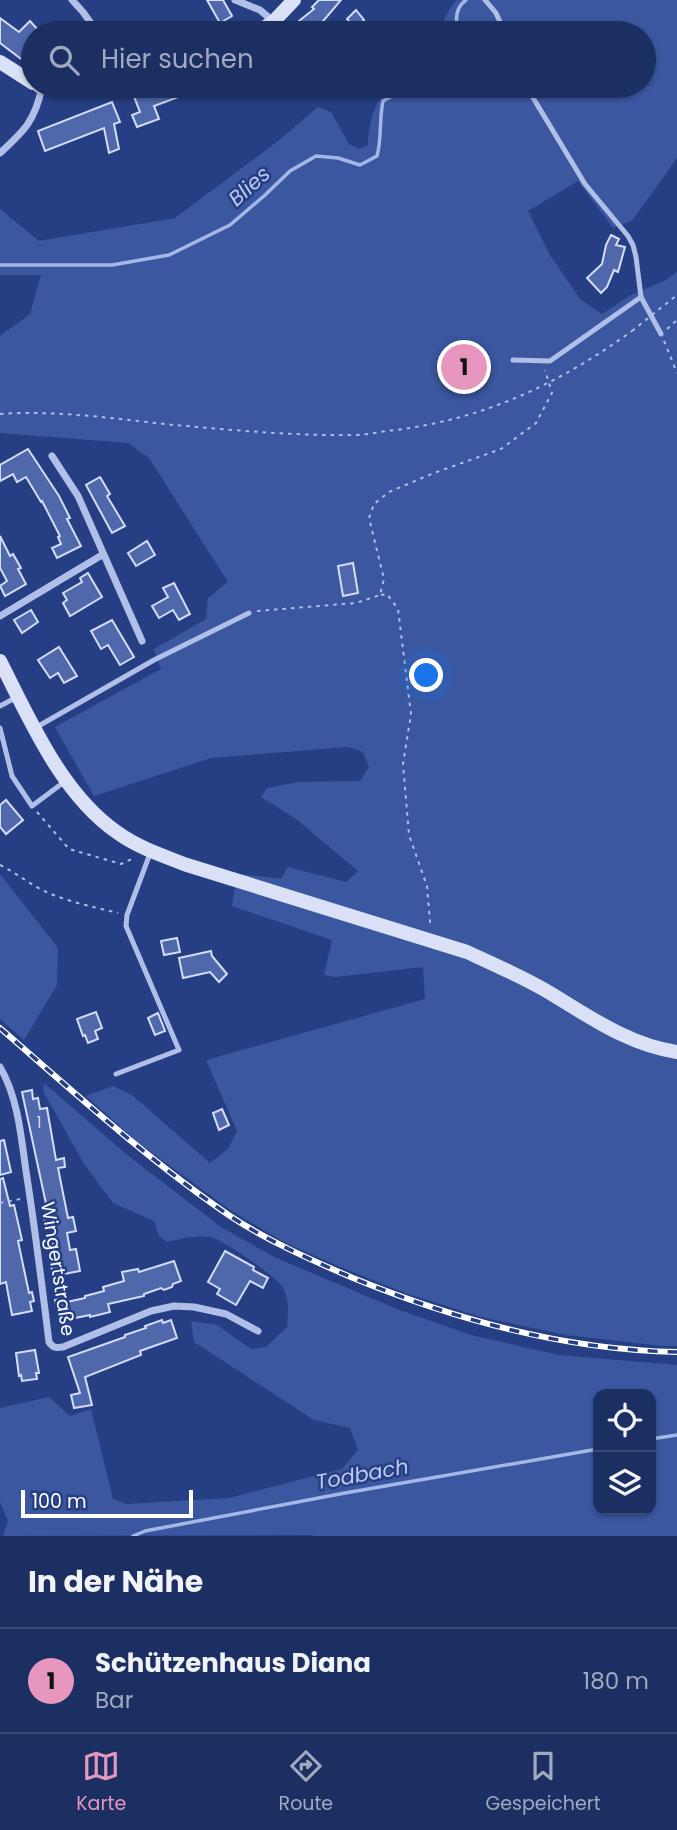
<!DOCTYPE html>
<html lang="de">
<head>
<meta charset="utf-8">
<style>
	body { margin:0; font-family:Poppins,sans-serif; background:#293b6c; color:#f1f3f6 }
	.controls { position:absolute; right:21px; bottom:21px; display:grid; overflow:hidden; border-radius:14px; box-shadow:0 2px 5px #0004 }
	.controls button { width:63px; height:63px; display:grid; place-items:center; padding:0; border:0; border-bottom:2px solid #3a4a78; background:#1c2f63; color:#f1f3f6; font:35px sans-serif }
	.scale { position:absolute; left:21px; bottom:18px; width:172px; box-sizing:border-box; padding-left:7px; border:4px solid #fff; border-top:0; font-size:19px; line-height:24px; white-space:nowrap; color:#fff; -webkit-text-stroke:5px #263f84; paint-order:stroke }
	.you { position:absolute; left:427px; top:676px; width:24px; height:24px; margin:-18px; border:5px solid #fff; border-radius:50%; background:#1a73e8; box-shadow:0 0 0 10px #1a73e833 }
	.badge { display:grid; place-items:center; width:46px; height:46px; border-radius:50%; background:#e797bd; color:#111; font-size:23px; font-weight:700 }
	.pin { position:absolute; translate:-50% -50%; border:4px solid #fff; box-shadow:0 2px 7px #0006 }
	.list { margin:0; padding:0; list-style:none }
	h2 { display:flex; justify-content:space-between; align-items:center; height:91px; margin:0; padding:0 28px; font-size:30px }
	h2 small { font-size:23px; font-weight:400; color:#a0a9be }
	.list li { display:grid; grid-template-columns:46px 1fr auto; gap:21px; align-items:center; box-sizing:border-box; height:105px; padding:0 28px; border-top:2px solid #3a4a78 }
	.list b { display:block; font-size:26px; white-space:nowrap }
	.list p { margin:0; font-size:23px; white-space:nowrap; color:#a0a9be }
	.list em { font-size:23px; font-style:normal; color:#a0a9be }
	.icon { flex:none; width:38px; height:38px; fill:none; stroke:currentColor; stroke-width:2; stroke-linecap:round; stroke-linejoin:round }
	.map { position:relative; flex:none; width:677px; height:1536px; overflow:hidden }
	.search { position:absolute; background:#1c2f63; box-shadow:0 2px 5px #0004; left:21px; right:21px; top:21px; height:77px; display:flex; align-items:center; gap:18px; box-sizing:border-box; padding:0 24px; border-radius:38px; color:#a0a9be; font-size:26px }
	.sheet { height:196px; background:#1c2f63 }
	nav { display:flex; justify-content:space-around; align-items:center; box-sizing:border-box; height:98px; border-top:2px solid #3a4a78; background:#1c2f63; font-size:19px; color:#a0a9be }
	nav a { display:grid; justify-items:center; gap:4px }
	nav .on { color:#e797bd }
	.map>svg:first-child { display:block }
</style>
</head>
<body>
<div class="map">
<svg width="677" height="1536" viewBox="0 0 677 1536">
	<rect width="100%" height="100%" fill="#263f84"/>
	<g fill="#3b57a0" fill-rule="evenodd">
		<path d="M457,0h220v158l-45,63 -19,7 -35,-47 -50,30 22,44 30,44 22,15 29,-19 35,-15 11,-8v1074h-15l-96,-11 -85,-18 -76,-24 -67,-27 -54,-24 -51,-30 -97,-71 -50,-45 27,-10 19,9 78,68 18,-14 9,-18 -31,-71 219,-61 -2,-32 -88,10 -11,-2 8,-35 -100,-34 2,-13 6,-19 41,5 7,-12 58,15 12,-11 -62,-52 -35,-22 6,-9 31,-6 62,-1 9,-14 -6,-15 -15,-5 -137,11 -117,38 -39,-69 106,-58 -7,-20 52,-30 2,-21 20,-16 -79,-124 -21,-15 -128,-10v-97l30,-22 11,-39h-41v-66l39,32 136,-23 103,-77 40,-34 13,5 18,32 10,5 9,-4c0,-24 7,-38 18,-58l6,-1h252v-53h-202c-1,-10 7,-26 15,-33z"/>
		<path d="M0,874l58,74 -1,37 -33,55 -24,-21z"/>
		<path d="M44,1083l82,71 95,73 53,30 123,52 74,26 88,20 118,10v171h-362l-5,-1 -307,1 5,-15 -8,-19v-94l49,-11 21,19 21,-7 22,90 13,5 103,-6 113,-29 16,-19 -8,-22 -36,-8 -120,-78 -3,-21 26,4 34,24 15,-2 21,-20c1,-14 3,-30 -6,-42 -8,-10 -60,-47 -71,-48 -15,-2 -30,2 -43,5l-8,-6 -5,-15 -41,-18 -29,-39 -41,-73zM598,1394h53v116h-53z"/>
	</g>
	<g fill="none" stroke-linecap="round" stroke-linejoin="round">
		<g stroke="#a4b8e8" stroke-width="3.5">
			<path d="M459,33c-4,-12 -4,-25 7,-33"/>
			<path d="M0,265h112l57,-10 61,-30 34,-29 26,-25 26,-15 22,2 22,7 17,-9c5,-18 2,-36 6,-55l15,-8 32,-3 21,3 16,-7"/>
			<path d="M651,1439l26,-4"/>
			<path d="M133,1536l12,-5 200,-38 253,-44"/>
		</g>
	</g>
	<g fill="#4f68ab" stroke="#d3ddf6" stroke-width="2">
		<path d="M207,0h16l9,16 -12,7z"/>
		<path d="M319,0h22l-28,33h-29l30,-24 -2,-2z"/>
		<path d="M356,10l8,10 -9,8 -8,-9z"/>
		<path d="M0,18l19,14 11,-11 9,10 -2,2h-4v4l-3,3 3,3v25l-33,-25z"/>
		<path d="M154,86h51v1l-51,19 5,13 -22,8 -5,-12 8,-3 -7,-18z"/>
		<path d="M112,102l8,20 -6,2 5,25 -10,4 -5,-25 -59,23 -7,-20z"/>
		<path d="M611,235l8,4 -3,6 9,2 -7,25 -4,-2 -7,17 -6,6 -14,-15 15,-14 4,-19z"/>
		<path d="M471,358l2,16 -16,2 -2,-16z"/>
		<path d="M28,449l31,47 11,22 -3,1 14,27 -24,12 -5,-10 9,-4 -3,-7 2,-1 -18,-35 -1,1 -15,-25 -9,5 -4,-8 -13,7v-16z"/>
		<path d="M100,477l10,17 -3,2 18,30 -13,7 -26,-48z"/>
		<path d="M0,536l10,20 3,-2 8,14 -3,1 8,15 -21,12 -5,-10 7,-5 -7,-13z"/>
		<path d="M147,541l8,14 -19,11 -8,-13z"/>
		<path d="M353,563l5,30 -15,3 -5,-30z"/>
		<path d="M88,573l14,24 -32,19 -7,-13 4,-3 -4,-7 19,-11 -2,-4z"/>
		<path d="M174,583l16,31 -11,6 -6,-10 -14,8 -7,-12 16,-9 -5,-9z"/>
		<path d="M31,610l7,12 -16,11 -8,-13z"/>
		<path d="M112,620l22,37 -14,8 -12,-20 -7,4 -10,-18z"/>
		<path d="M59,647l18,29 -13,7 -6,-10 -8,5 -12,-18z"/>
		<path d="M6,800l17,20 -17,14 -6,-7v-22z"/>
		<path d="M177,938l3,14 -16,3 -3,-14z"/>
		<path d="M211,951l1,5 15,18 -8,8 -9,-10 -27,6 -4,-20z"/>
		<path d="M96,1012l6,16 -7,3 3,8 -10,4 -3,-8 -2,1 -6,-17z"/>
		<path d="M158,1013l7,18 -10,4 -7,-17z"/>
		<path d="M32,1090l1,9 5,-1 2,11 7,-1 9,52 8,-2 1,9 -7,1 10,50 5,-1 3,14 -9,2 3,17 6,-1 4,22 -27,5 -4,-22 6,-1 -2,-9 4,-1 -5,-21 -7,1 -2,-9 5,-1 -26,-121z"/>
		<path d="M222,1109l7,16 -10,5 -6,-17z"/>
		<path d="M4,1140l7,32 -11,3v-34z"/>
		<path d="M3,1178l7,28 4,-1 8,35 -4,1 11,52 3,-1 2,9 -4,1 2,9 -20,4 -6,-33 -6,2v-105z"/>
		<path d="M225,1251l29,16 -1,3 15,8 -5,10 -13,-7 -14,24 -19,-11 3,-5 -12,-7z"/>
		<path d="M174,1261l7,20 -8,3 -1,3 -8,3 -3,-2 -17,6v2l-36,8 2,8 -20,5v-2l-30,6 -5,-21 11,-2 1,4 18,-4v-2l19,-5 -1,-4 21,-6 -2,-9 16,-3 1,3z"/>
		<path d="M162,1320l1,3 8,-3 6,18 -37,13 1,4 -56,22 7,28 -18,3 -3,-13 9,-2 -12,-36 57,-20v-2l21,-7 -1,-2z"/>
		<path d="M35,1350l4,23h-3l1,6 -15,2 -1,-6 -2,1 -3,-23z"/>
	</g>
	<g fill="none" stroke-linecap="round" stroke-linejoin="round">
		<g stroke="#b0bfe7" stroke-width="2" stroke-dasharray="3.5 5" stroke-linecap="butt">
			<path d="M667,329l10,-9"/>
			<path d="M664,341l13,32"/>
			<path d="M0,414c58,-4 117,5 174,11 59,5 120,11 180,10 14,0 28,-4 42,-5 91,-12 162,-46 236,-99"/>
			<path d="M381,595l6,-1 11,15 13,105 -8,50 6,71 18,51 3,36 -2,5"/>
			<path d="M257,611l99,-8 24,-8 4,-16 -15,-61 5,-14 15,-12 45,-19 67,-24 35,-26 16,-30 -7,-23"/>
			<path d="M37,812l32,37 52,15 13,-6"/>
			<path d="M0,865c12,6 22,13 33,20 25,15 57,21 85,28"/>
			<path d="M0,1203l20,-4"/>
		</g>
		<g stroke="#b0bfe7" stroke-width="5">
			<path d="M485,0l11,13 9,20"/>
			<path d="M526,86l59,98 43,52 5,9 3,12 5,40 20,37"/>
			<path d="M513,360l37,1 91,-64"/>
			<path d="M0,706l15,-8"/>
			<path d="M0,728l12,48 20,30 32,-24"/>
			<path d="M35,728l119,-68 95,-47"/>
			<path d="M116,1074l63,-24 -53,-124 1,-11 24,-64"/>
		</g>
		<g stroke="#b0bfe7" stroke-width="7">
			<path d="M72,0l11,12 15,21"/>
			<path d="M235,0l25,10 13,11"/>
			<path d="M0,153c24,-22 35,-32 42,-66"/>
			<path d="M52,456l26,40 64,145"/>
			<path d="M0,616l102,-61"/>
			<path d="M0,1067c18,31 21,69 26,104 9,57 16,114 23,171 4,6 7,6 14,5l88,-36 23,-5 20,1 32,7 32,17"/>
		</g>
		<g stroke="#dae1f7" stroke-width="14">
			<path d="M256,33l18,-12 20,-21"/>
			<path d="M0,62l33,21"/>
			<path d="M39,86c20,7 39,4 60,0"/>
			<path d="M0,661c30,59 62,134 118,172 21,15 46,23 69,32l280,87c28,13 56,25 83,41 40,24 79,52 127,59"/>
		</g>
		<g stroke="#fff" stroke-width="6">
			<path id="rail" d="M0,1028c75,65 148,132 230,188 38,25 81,44 123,62 103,42 212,72 324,74"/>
		</g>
		<use href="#rail" stroke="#263f84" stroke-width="3.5" stroke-dasharray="10" stroke-linecap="butt"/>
		<path stroke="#b0bfe7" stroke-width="2" stroke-dasharray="3.5 5" stroke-linecap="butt" d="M632,331l45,-36"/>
	</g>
	<g text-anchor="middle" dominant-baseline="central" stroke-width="5" stroke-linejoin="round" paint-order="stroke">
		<g font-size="16" fill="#d3d9ea">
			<text x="39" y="1122">1</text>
		</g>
		<g font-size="19" fill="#fff" stroke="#263f84">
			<text transform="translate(58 1269) rotate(81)">Wingertstraße</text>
		</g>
		<g font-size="21" font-style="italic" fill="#bbcaef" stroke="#263f84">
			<text transform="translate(249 186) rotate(-42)">Blies</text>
			<text transform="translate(362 1474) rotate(-10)">Todbach</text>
		</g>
	</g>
</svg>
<div class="controls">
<button><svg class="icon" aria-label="locate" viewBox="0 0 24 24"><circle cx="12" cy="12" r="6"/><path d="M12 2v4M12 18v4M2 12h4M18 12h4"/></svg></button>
<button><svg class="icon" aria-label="layers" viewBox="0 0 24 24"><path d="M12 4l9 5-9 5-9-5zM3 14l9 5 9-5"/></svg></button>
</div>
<div class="scale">100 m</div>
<div class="you"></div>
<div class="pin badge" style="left:464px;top:367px">1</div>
<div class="search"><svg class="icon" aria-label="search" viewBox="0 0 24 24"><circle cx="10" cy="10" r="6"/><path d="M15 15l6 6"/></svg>Hier suchen</div>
</div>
<section class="sheet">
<h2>In der Nähe<small></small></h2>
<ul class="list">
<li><span class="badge">1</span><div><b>Schützenhaus Diana</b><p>Bar</p></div><em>180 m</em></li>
</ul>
</section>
<nav>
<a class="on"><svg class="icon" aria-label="map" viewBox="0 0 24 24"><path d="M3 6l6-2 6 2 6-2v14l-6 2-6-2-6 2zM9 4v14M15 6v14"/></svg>Karte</a>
<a><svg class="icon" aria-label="directions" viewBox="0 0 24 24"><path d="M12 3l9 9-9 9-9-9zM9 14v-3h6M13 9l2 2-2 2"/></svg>Route</a>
<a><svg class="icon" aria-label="saved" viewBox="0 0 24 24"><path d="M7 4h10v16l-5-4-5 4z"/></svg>Gespeichert</a>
</nav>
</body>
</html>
